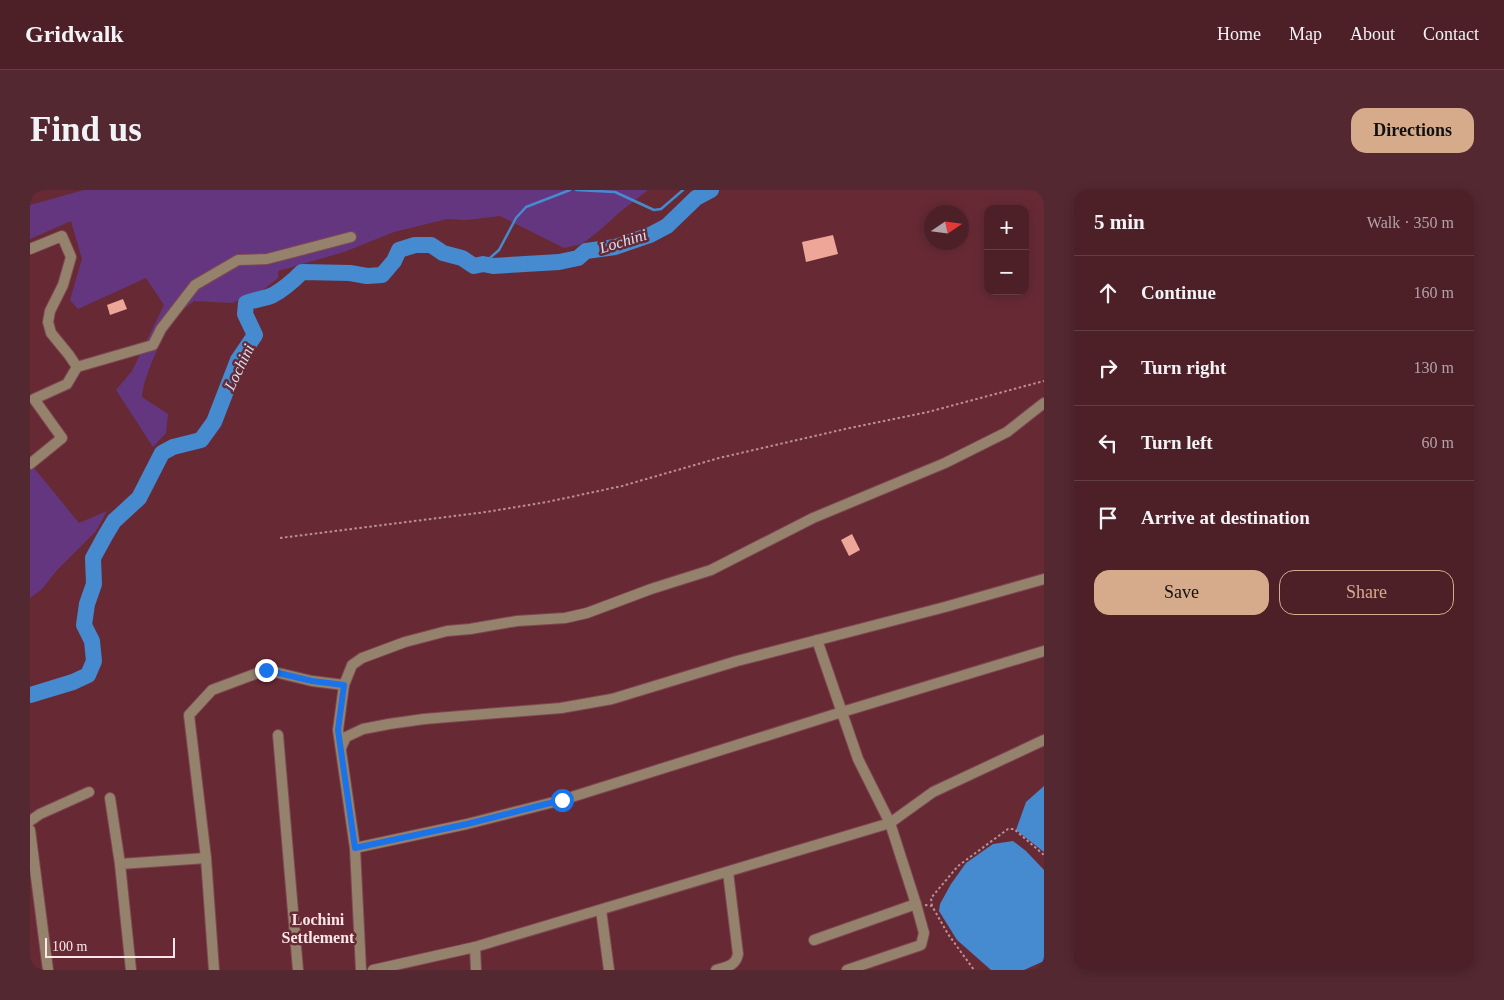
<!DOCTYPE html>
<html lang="en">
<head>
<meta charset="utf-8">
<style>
	body { margin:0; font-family:"Times New Roman",serif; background:#542830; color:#f1f3f6 }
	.controls { position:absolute; right:15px; top:15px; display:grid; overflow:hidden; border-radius:10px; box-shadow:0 2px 12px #0003 }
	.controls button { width:45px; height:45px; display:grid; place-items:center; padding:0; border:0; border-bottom:1px solid #643e45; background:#4d2028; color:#f1f3f6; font:25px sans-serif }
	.compass { position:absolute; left:894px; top:15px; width:45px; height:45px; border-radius:50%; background:#4d2028; box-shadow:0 2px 12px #0003; rotate:77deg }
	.scale { position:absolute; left:15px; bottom:12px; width:130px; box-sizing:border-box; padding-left:5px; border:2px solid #fee6e8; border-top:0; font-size:14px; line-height:18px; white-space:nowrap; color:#fee6e8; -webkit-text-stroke:4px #672a35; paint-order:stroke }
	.stop { position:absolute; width:15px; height:15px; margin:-11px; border:4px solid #1a73e8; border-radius:50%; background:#fff }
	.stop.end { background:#1a73e8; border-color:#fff; box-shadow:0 1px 5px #0008 }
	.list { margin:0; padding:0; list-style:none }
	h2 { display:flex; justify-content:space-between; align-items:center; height:65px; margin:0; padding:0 20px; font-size:21px }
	h2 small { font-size:16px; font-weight:400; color:#b3a3a8 }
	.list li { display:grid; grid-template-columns:32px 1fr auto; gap:15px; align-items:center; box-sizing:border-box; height:75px; padding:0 20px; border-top:1px solid #643e45 }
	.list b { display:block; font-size:19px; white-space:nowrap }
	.list em { font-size:16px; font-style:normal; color:#b3a3a8 }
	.actions { display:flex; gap:10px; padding:15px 20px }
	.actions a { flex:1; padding:11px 0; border:1px solid #d6ab8b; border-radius:15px; text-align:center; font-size:18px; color:#d6ab8b }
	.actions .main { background:#d6ab8b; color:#111 }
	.icon { flex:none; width:28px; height:28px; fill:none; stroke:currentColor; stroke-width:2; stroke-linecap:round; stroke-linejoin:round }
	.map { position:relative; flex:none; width:1014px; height:780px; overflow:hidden; border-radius:15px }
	header { display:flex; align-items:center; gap:30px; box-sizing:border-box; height:70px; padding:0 25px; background:#4d2028; border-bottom:1px solid #643e45 }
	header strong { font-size:24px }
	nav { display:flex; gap:28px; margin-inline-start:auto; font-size:18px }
	.intro { display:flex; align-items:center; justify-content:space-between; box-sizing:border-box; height:120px; padding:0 30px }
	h1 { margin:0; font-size:35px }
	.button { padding:12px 22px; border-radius:15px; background:#d6ab8b; color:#111; font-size:18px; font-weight:700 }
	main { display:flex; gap:30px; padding:0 30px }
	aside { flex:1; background:#4d2028; border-radius:15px; box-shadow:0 2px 12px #0003 }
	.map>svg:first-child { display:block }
</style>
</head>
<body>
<header>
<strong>Gridwalk</strong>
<nav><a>Home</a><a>Map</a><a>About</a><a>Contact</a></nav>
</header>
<div class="intro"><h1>Find us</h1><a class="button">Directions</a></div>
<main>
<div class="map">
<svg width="1014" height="780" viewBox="0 0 1014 780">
	<rect width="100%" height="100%" fill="#672a35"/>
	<g fill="#64367f">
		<path d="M54,0h564l-28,22 -20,18 -18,14 -18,4 -64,-32 -34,4 -19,-1 -53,13 -50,20 -66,19v7l-15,12 -31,13 -38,-2c-5,4 -11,8 -15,13 -14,14 -36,63 -37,83l26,17 -2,19 -13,14 -37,-57 16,-19 32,-66 -18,-27 -68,31 -8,-9 12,-41 -11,-38 -41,18v-34z"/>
		<path d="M0,273l49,60 28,-12 -11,20 -39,39 -15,19 -12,9z"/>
	</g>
	<g fill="#468ad0">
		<path d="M1014,596v66l-28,-22 10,-28z"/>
		<path d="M983,651l13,10 18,19v91l-20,9h-33l-34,-30 -18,-29 1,-7 11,-20 15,-21 27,-19z"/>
	</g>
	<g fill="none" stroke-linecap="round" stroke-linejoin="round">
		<g stroke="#468ad0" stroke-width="2.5">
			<path d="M546,0l39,2 39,18 7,-1 22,-19"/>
			<path d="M453,74l16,-14 17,-32 10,-11 44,-17"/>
		</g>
		<path stroke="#468ad0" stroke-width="16" d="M0,505l43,-13 15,-7 6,-14 -2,-20 -8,-16 3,-21 7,-20 -1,-26 12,-22 9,-15 25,-23 23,-45 11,-6 28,-7 13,-18 24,-62 17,-25 -10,-21 1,-11c9,-4 19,-4 27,-8 11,-6 21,-15 29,-23l48,1 17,3 15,-1 12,-14 5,-11 16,-5h16l12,8 19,5 12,8 9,-2 10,2 66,-4 19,-4 8,-7 29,-4 35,-12 17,-9 29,-28 15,-8"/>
	</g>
	<g fill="#eea698">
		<path d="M803,45l5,19 -32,8 -4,-20z"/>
		<path d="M93,109l4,10 -17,6 -3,-10z"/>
		<path d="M822,344l8,16 -11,6 -8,-16z"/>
	</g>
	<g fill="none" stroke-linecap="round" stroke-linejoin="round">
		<g stroke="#7f4852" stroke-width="12">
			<g id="minor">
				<path d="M0,59l32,-13 9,21 -8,28 -13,26 -2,11 3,11 18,22 8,12 76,-22 8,-16 34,-44 43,-25 29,-1 84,-22"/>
				<path d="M0,274l32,-26 -28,-39 33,-15 10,-17"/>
				<path d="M787,450l41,119 32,64 26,81"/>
				<path d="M248,545l20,235"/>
				<path d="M311,558l5,-11 17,-8 26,-5 35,-5 137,-11 51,-9 125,-38 208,-54 99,-28"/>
				<path d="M80,608l10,66 11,106"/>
				<path d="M0,631l10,-7 49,-22"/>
				<path d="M0,640l18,140"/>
				<path d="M325,658l112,-24 95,-24 280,-88 202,-61"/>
				<path d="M90,674l86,-6"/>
				<path d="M571,720l8,60"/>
				<path d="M784,750l102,-36 8,29 -3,12 -74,25"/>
				<path d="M445,757l1,23"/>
				<path d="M184,780l-8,-112 -17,-143 23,-25 54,-20 46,11 32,4"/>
				<path d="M331,780l-6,-122 -17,-118 6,-45 8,-20 10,-7 43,-16 42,-11 23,-2 47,-8 48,-3 22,-5 64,-24 60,-19 102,-52 132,-55 62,-31 37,-29"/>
				<path d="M686,780c10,-3 20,-4 22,-16l-10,-82"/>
			</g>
		</g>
		<g stroke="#7f4852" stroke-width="12">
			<path id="tertiary" d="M343,780l102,-23 415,-124 43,-31 111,-52"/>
		</g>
		<g stroke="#b99096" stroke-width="2" stroke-dasharray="2.5 2.5" stroke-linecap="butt">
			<path d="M250,348l206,-26 61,-10 75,-16 97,-28 126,-29 83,-17 116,-31"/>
			<path d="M895,715l7,1 16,28 26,36"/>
			<path d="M902,716l-1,-8 27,-32 50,-37h6l30,26"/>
		</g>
		<use href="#minor" stroke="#95826c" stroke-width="10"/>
		<use href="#tertiary" stroke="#95826c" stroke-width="10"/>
	</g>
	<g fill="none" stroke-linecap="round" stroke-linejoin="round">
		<path stroke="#1a73e8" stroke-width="6" d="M236,480l46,11 32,4 -6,45 17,118 112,-24 95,-24"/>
	</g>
	<g text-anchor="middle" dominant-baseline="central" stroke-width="5" stroke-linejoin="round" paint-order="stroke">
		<g font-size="16" font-style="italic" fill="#d2e2f5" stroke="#672a35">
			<text transform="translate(593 51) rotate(-17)">Lochini</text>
			<text transform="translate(209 177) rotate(-64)">Lochini</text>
		</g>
		<g font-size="16" font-weight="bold" fill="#fee6e8" stroke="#672a35">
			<text x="288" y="729">Lochini<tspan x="288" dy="18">Settlement</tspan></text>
		</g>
	</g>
</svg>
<div class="controls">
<button>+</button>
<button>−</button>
</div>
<svg class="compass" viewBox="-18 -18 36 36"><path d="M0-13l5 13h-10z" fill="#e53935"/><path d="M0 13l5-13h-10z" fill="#b3a3a8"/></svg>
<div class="scale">100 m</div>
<div class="stop" style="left:532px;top:610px"></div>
<div class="stop end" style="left:236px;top:480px"></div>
</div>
<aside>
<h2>5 min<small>Walk · 350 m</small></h2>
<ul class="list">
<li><svg class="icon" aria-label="ahead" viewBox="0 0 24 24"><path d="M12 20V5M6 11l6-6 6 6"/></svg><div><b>Continue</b></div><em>160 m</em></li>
<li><svg class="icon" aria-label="right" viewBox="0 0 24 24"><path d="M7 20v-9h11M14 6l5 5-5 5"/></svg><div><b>Turn right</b></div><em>130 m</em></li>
<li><svg class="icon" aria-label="left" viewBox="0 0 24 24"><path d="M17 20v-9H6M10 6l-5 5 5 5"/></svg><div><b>Turn left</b></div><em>60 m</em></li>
<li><svg class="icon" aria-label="arrive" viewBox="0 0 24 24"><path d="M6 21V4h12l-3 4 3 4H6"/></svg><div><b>Arrive at destination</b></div></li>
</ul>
<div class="actions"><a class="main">Save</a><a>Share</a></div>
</aside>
</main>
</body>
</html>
